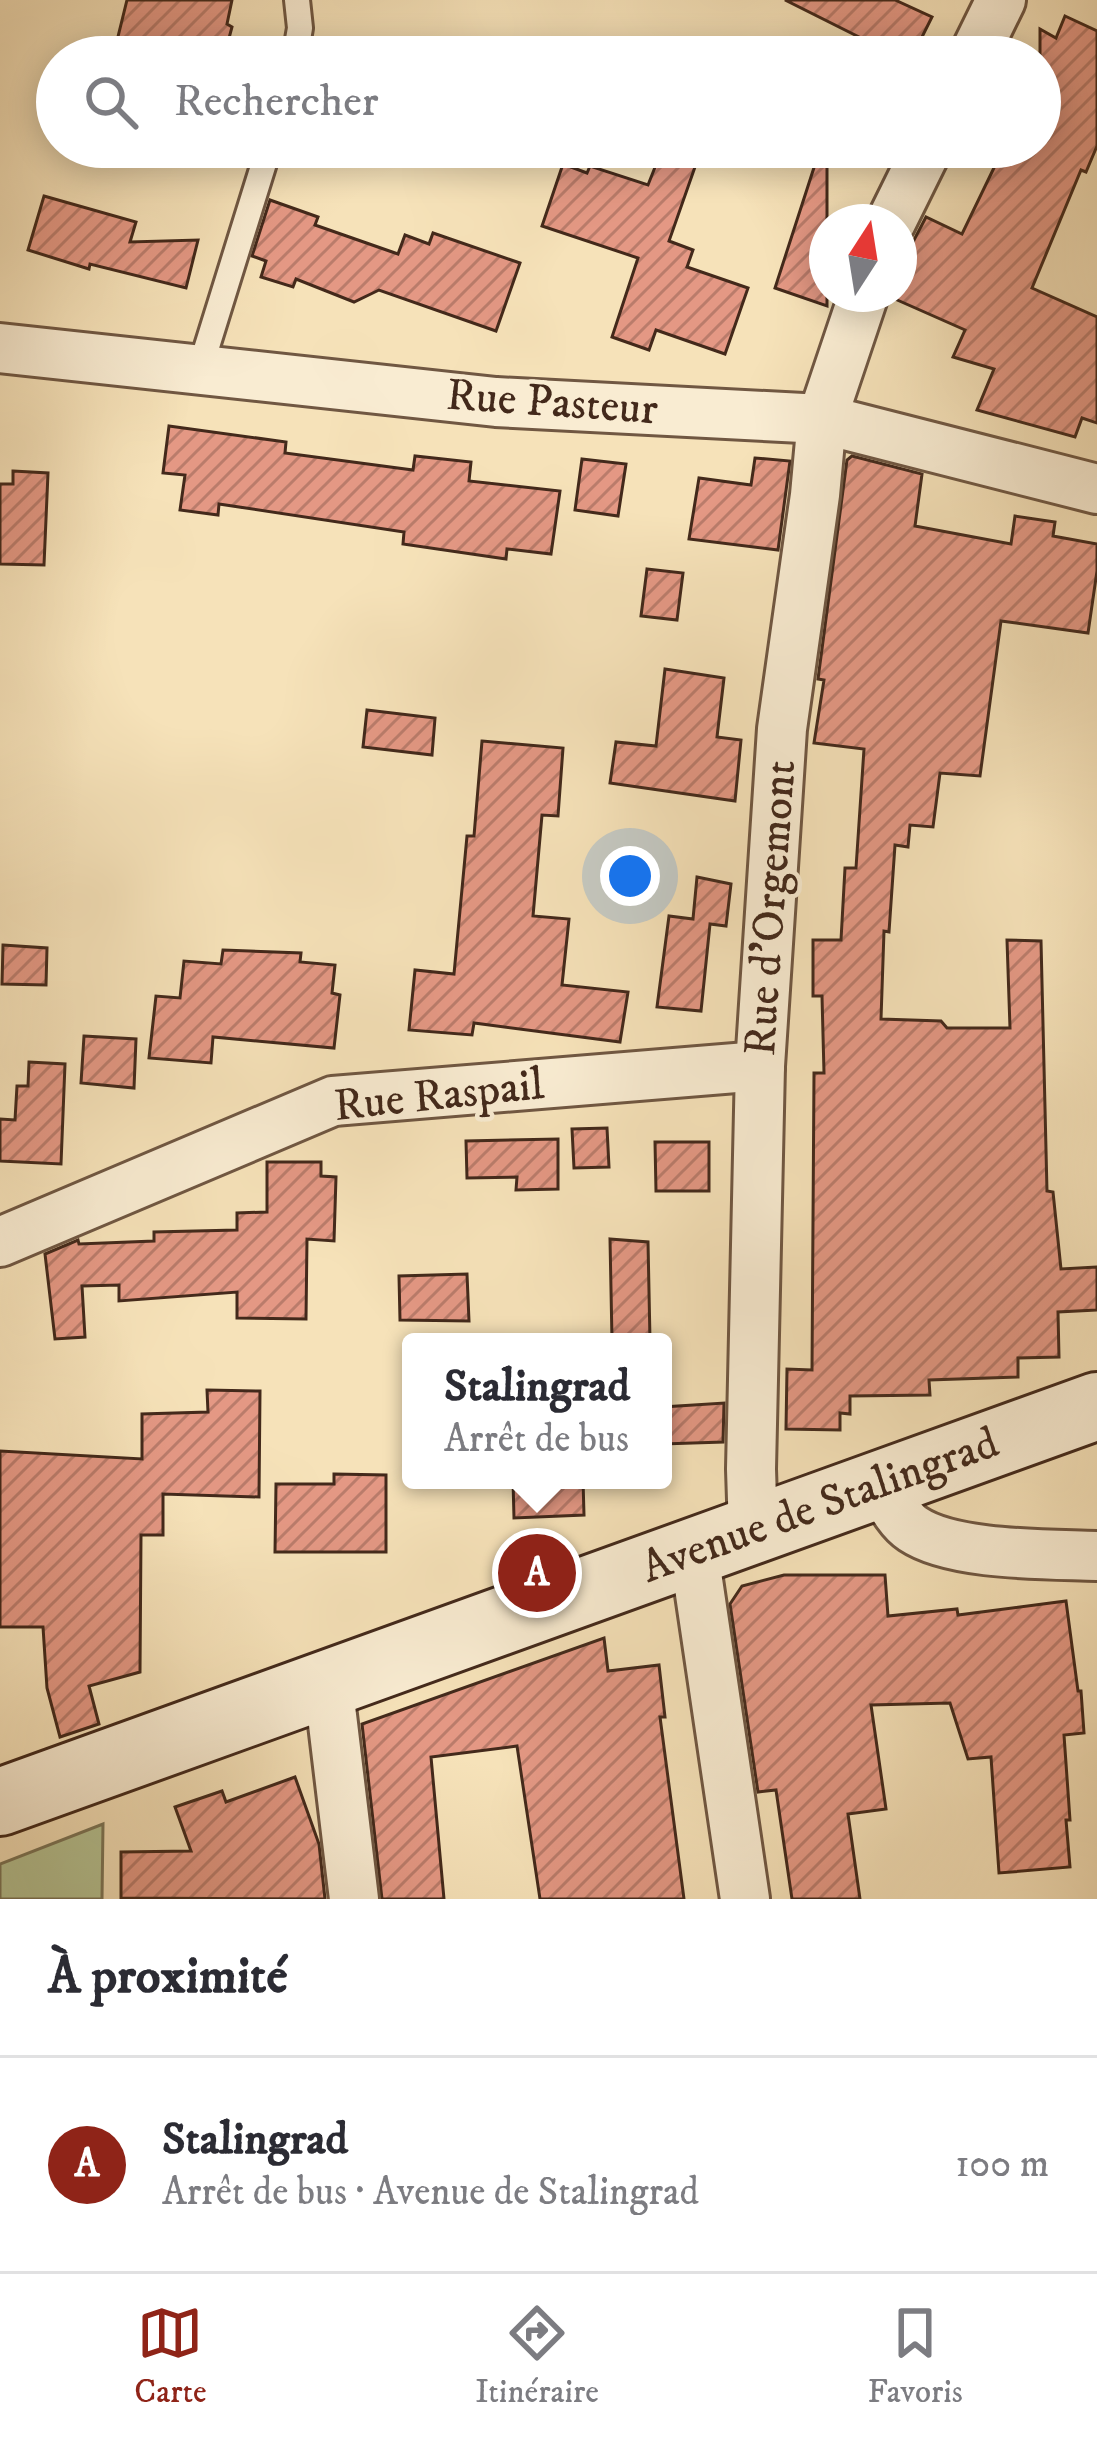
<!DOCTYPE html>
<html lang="fr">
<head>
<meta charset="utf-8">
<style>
	body { margin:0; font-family:"IM FELL DW Pica",serif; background:#f2f2f3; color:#2b2b33 }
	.compass { position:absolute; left:809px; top:204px; width:108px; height:108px; border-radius:50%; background:#fff; box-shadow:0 6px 30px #0003; rotate:12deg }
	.you { position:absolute; left:630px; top:876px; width:42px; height:42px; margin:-30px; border:9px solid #fff; border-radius:50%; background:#1a73e8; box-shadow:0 0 0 18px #1a73e833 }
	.badge { display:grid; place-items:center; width:78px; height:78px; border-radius:50%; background:#8f2418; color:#fff; font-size:39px; font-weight:700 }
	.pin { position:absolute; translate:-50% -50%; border:6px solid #fff; box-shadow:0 3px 12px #0006 }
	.popup { position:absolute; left:402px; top:1333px; width:270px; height:156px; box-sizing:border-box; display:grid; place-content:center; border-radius:12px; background:#fff; filter:drop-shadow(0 3px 9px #0005); font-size:39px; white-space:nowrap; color:#7c7c81 }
	.popup b { font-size:45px; color:#2b2b33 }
	.popup::after { content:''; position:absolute; left:50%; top:100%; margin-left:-24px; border:24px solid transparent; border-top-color:#fff }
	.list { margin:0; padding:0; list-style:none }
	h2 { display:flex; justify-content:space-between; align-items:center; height:156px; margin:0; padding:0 48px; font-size:51px }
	h2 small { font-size:39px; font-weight:400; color:#7c7c81 }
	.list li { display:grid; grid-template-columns:78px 1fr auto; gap:36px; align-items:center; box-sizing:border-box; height:216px; padding:0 48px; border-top:3px solid #e1e1e2 }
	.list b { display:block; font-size:45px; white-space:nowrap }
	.list p { margin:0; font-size:39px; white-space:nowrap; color:#7c7c81 }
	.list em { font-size:39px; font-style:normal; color:#7c7c81 }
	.icon { flex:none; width:66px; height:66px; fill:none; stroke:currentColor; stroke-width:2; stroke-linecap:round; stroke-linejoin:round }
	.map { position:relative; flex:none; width:1097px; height:1899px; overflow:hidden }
	.search { position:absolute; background:#fff; box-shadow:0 6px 30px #0003; left:36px; right:36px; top:36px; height:132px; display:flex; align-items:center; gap:30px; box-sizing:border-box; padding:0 42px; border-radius:66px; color:#7c7c81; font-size:45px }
	.sheet { height:372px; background:#fff }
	nav { display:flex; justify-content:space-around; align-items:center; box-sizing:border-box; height:168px; border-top:3px solid #e1e1e2; background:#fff; font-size:33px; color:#7c7c81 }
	nav a { display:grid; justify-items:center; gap:6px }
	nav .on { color:#8f2418 }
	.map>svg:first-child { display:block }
</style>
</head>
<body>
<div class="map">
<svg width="1097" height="1899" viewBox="0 0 1097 1899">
	<defs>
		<pattern id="building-hatch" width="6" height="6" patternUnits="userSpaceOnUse" patternTransform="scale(3)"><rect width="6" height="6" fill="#e49884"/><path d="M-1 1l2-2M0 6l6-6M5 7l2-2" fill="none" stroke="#ba7c6b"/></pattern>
	</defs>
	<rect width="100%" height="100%" fill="#f6e2b9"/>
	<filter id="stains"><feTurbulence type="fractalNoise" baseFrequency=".00167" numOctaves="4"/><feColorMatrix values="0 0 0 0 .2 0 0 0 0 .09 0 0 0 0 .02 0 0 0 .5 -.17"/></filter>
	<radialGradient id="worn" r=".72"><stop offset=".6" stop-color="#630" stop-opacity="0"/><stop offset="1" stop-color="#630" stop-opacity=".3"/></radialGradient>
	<path fill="#b6c494" stroke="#7c7658" stroke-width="3" d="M103,1824l-1,75h-102v-35z"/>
	<g fill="url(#building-hatch)" stroke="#43291b" stroke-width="3">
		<path d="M127,0h105l-5,24 5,3 -8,30h-111z"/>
		<path d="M785,0h110l37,17 -20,40h-13z"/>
		<path d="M1065,16l32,15v115l-11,26 -5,-2 -49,118 65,29v106l-15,-5 -7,19 -98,-27 17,-41 -41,-12 12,-27 -70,-31 19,-59 12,-23 36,17 42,-87h36v-118l16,9z"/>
		<path d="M663,147h39l-33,94 24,9 -6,17 61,21 -23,66 -69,-24 -7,20 -37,-13 26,-79 -96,-32 21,-62 24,9 3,-7 58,19z"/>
		<path d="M820,149l7,1v156l-52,-18z"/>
		<path d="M44,196l92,26 -6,20 68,-2 -12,48 -96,-24 -1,5 -61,-19z"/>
		<path d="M270,200l48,17 -3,8 83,29 7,-19 24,9 4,-11 87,30 -24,68 -117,-41 -25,12 -58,-23 -3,8 -32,-10 5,-16 -14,-5z"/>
		<path d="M169,426l117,16 -1,11 128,17 2,-14 56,6 -2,19 91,10 -9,63 -44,-5 -1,10 -103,-15 1,-12 -185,-28 -1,11 -38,-5 5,-35 -22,-2z"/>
		<path d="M852,456l70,18 -7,52 96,18 4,-28 40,6 -2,14 44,8v27l-9,62 -87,-12 -21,155 -40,-3 -7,54 -23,-2 -2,22 -13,-2 -6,87 -5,-1 -3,88 60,2 6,7h63l-3,-88 34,1 6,250 6,1 8,77 36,-2v43l-39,2 1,45 -41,1v19l-89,3 1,15 -80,1v18l-10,-1v17l-54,-1 1,-60 25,1 2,-297h10l-2,-77h-9v-56h28l4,-72h11l8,-119 -50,-6 10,-63 -6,-1 29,-219z"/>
		<path d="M755,458l35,3 -12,89 -89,-11 10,-61 52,7z"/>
		<path d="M582,459l44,5 -8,52 -43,-6z"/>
		<path d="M13,471l35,2 -4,92 -44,-1v-80h13z"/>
		<path d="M647,569l36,4 -6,47 -36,-4z"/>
		<path d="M665,669l59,9 -7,59 24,3 -6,61 -125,-18 6,-41 40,4z"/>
		<path d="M367,710l68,8 -3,37 -69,-8z"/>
		<path d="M482,741l81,7 -5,68 -16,-1 -9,101 36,3 -7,66 66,7 -8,50 -146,-19 -2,12 -63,-5 6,-60 39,4 13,-138h7z"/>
		<path d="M697,877l34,7 -5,42 -16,-2 -9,87 -44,-4 12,-91 24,3z"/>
		<path d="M3,945l44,3 -1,37 -44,-1z"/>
		<path d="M223,950l78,3 -1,9 35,3 -3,28 8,2 -6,53 -121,-11 -2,26 -62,-5 7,-62 24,2 4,-37 37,3z"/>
		<path d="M84,1036l52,3 -2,49 -53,-5z"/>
		<path d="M29,1062l36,2 -4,100 -61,-3v-42l15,1 2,-34h11z"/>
		<path d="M607,1128l2,39 -35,1 -2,-39z"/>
		<path d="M558,1139v50l-42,1 1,-13 -50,1 -1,-37z"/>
		<path d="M655,1142h54v49h-53z"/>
		<path d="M267,1162h54v14l15,1 -2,64 -27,-2 -1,80 -69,-1v-26l-118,9v-16l-37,1 3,51 -30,2 -10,-85 33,-14 1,4 75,-3v-9l83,-2v-17l30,-1z"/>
		<path d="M610,1239l38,3 2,98h-38z"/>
		<path d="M467,1274l2,47 -69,-1 -1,-44z"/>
		<path d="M207,1390l53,1 -1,106 -96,-3v41h-22l-1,137 -51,14 10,38 -39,13 -13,-49 -4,-61h-43v-176l142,8v-45l66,-2z"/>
		<path d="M724,1403l-1,39 -60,2v-37z"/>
		<path d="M334,1474l52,1v77h-111l1,-68h58z"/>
		<path d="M513,1480h70l1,35 -70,3z"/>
		<path d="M784,1575h101l3,41 69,-7 1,6 108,-14 12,90h3l3,42 -20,2 6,85h-4l4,47 -71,6 -8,-116 -23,2 -18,-56 -79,2 15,104 -38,5 12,85h-68l-16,-109 -18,2 -28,-188 12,-18z"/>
		<path d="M604,1638l4,33 51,-6 6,52h-5l24,182h-144l-23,-153 -86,11 13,142h-62l-20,-175z"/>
		<path d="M295,1777l24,67 6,55 -204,-1v-46l70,-1 -16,-44 47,-16 4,11z"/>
	</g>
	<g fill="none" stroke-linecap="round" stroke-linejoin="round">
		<g stroke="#705742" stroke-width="30">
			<g id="service">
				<path d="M295,57l5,-29 -3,-28"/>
				<path d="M200,369l69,-222"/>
			</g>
		</g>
		<g stroke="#705742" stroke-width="54">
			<g id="minor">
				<path d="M973,57l28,-57"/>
				<path d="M891,222l37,-75"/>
				<path d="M0,348l496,54 326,17 275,70"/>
				<path d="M0,1242l333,-141 427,-35"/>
				<path d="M880,1484c9,15 18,35 33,45 40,27 135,25 184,27"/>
				<path d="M753,1531l-2,-62 9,-403 22,-337 33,-234 7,-76 42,-125"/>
				<path d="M694,1553l51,346"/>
				<path d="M328,1682l26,217"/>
			</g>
		</g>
		<g stroke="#43291b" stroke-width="72">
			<path id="secondary" d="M0,1802l1097,-396"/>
		</g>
		<use href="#service" stroke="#f9ecd2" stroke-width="24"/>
		<use href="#minor" stroke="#f9ecd2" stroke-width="48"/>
		<use href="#secondary" stroke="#f9ecd2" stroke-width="66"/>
	</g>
	<g text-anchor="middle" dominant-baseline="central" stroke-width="9" stroke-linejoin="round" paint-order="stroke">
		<g font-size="45" fill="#43291b" stroke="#f9ecd2">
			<text transform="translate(552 403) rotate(4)">Rue Pasteur</text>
			<text transform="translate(771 908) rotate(-86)">Rue d'Orgemont</text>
			<text transform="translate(439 1096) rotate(-6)">Rue Raspail</text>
			<text transform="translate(820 1506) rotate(-20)">Avenue de Stalingrad</text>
		</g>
	</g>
	<rect width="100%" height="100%" filter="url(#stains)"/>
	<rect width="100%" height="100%" fill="url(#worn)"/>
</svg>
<svg class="compass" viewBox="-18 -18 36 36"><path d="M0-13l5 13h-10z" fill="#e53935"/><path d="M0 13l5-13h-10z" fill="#7c7c81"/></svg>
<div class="you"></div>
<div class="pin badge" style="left:537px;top:1573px">A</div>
<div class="popup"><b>Stalingrad</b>Arrêt de bus</div>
<div class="search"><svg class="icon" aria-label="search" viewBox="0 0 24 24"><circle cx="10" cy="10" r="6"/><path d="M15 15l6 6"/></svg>Rechercher</div>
</div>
<section class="sheet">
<h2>À proximité<small></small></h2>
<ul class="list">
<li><span class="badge">A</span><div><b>Stalingrad</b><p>Arrêt de bus · Avenue de Stalingrad</p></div><em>100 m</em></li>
</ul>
</section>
<nav>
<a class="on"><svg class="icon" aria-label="map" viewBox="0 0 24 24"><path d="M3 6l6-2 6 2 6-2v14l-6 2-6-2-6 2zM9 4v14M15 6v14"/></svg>Carte</a>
<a><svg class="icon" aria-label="directions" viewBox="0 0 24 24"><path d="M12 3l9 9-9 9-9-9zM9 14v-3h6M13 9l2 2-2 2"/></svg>Itinéraire</a>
<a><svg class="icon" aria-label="saved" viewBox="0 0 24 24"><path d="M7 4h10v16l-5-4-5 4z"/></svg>Favoris</a>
</nav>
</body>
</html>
